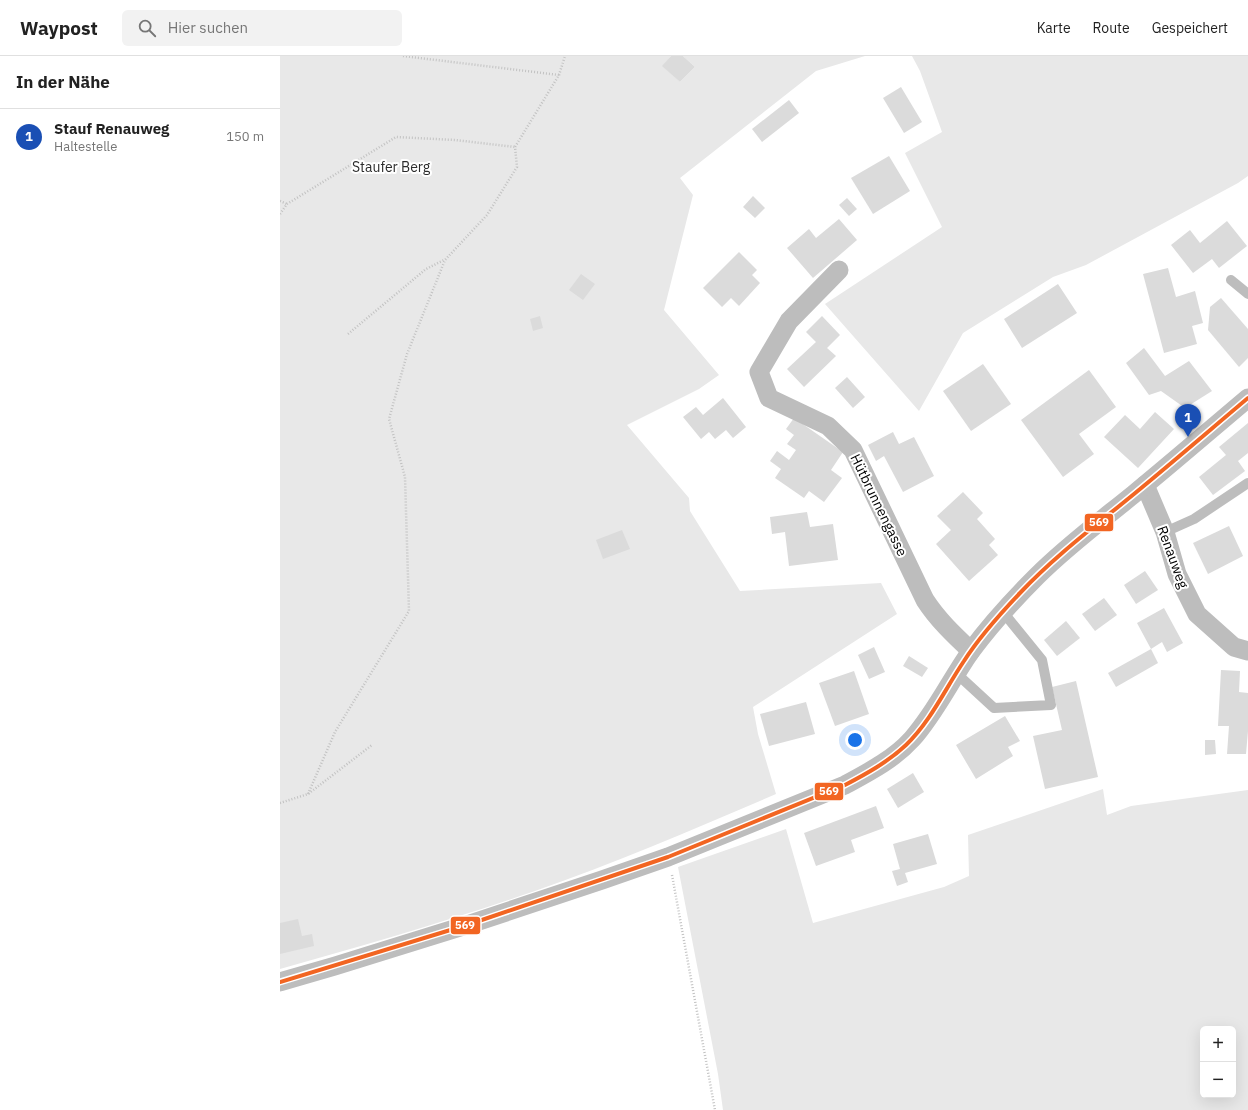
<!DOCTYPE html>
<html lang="de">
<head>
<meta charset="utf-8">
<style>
	body { margin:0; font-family:"IBM Plex Sans",sans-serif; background:#f2f2f2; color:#222 }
	.controls { position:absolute; right:12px; bottom:12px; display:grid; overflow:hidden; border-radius:6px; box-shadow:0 4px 16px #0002 }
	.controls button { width:36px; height:36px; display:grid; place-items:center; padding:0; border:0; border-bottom:1px solid #e0e0e0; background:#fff; color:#222; font:20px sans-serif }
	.you { position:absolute; left:575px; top:684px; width:14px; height:14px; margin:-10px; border:3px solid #fff; border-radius:50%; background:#1a73e8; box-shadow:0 0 0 6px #1a73e833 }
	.badge { display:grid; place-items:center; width:26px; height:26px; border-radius:50%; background:#db2777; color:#fff; font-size:13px; font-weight:700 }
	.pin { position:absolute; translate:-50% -33px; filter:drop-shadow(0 1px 2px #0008) }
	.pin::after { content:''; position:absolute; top:21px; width:14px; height:12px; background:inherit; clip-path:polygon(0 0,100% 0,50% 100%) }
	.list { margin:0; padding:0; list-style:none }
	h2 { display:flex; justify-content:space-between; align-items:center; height:52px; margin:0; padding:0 16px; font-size:17px }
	h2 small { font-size:13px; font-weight:400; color:#767676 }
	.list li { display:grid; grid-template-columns:26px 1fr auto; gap:12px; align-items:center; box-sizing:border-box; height:56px; padding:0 16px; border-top:1px solid #e0e0e0 }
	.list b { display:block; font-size:15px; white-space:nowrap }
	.list p { margin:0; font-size:13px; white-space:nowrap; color:#767676 }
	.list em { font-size:13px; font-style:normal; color:#767676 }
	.icon { flex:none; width:22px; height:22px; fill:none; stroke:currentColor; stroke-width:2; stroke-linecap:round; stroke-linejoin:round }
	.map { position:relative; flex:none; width:968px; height:1054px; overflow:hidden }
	header { display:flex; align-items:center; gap:24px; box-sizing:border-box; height:56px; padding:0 20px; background:#fff; border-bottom:1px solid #e0e0e0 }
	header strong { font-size:19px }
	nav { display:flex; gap:22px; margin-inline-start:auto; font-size:14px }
	.search { width:280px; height:36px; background:#f2f2f2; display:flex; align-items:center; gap:10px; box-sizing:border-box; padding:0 14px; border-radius:6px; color:#767676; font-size:15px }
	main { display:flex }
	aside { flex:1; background:#fff }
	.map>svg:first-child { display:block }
</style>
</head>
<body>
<header>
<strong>Waypost</strong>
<div class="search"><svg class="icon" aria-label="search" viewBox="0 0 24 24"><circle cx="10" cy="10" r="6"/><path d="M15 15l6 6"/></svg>Hier suchen</div>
<nav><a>Karte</a><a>Route</a><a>Gespeichert</a></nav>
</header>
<main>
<aside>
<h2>In der Nähe<small></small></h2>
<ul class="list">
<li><span class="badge" style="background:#1a4fb4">1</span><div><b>Stauf Renauweg</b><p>Haltestelle</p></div><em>150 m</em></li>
</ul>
</aside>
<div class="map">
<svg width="968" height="1054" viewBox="0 0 968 1054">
	<rect width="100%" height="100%" fill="#fff"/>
	<g fill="#e8e8e8" fill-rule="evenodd">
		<path d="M0,0h391l-8,10 17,16 15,-15 -12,-11h182l-49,15 -136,107 13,17 -29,115 55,65 -20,14 -72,36 62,73 1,13 50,80 141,-8 16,31 -144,93 5,27 18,60c-79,34 -159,68 -241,97 -84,29 -169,54 -255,78z"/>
		<path d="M632,0h336v120l-10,7 -152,82 -33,12 -90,56 -44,78 -94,-107 117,-77 -37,-74 37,-21 -22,-61z"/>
		<path d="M823,733l4,26 24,-9 117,-16v320h-525l-5,-36 -40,-207 108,-38 27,94 131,-36 25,-11 -1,-41zM923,973h30v66h-30z"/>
	</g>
	<g fill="#dbdbdb">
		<path d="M391,0h12l12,11 -15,15 -18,-16z"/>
		<path d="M621,31l21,35 -18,11 -21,-35z"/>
		<path d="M509,44l10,13 -37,29 -10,-13z"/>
		<path d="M609,100l21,35 -37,23 -22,-36z"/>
		<path d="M473,140l12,12 -10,10 -12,-11z"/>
		<path d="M567,142l10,11 -8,7 -10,-11z"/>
		<path d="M559,163l18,21 -44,38 -26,-30 22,-19 7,9z"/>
		<path d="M947,165l20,25 -28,22 -7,-9 -19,14 -22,-28 19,-15 10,13z"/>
		<path d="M459,196l18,18 -5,5 8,8 -21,23 -8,-8 -9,9 -19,-19z"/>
		<path d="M888,212l8,29 19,-6 8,32 -11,3 5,18 -33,9 -21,-79z"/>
		<path d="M301,218l14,10 -12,16 -14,-10z"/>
		<path d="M778,228l19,29 -55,35 -18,-29z"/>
		<path d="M941,242l27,31v29l-9,9 -31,-37 2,-23z"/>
		<path d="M260,260l3,12 -10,3 -3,-12z"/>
		<path d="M542,260l18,19 -13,13 9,8 -32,31 -17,-18 29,-27 -10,-10z"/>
		<path d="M864,292l21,28 24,-15 23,30 -27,17 -24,-17 -12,4 -23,-32z"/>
		<path d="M703,308l28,40 -40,27 -28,-40z"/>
		<path d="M809,314l27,37 -37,27 15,20 -31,23 -42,-57z"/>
		<path d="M567,321l18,20 -12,11 -18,-20z"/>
		<path d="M443,342l23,29 -13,11 -7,-8 -11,9 -6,-7 -8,7 -18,-22 13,-10 7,8z"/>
		<path d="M875,356l19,17 -36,39 -34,-31 21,-22 15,14z"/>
		<path d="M514,362l49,34 -12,18 11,8 -18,24 -15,-11 -5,7 -29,-20 6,-9 -11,-8 7,-10 12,9 7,-10 -9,-6 7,-9 -8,-6z"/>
		<path d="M968,367v30l-10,8 7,10 -32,24 -14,-18 27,-22 -7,-8z"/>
		<path d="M613,376l6,12 15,-7 20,39 -31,16 -19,-36 -8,5 -8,-16z"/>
		<path d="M683,436l20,21 -6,6 18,20 -6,6 9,10 -29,26 -33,-37 15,-14 -14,-14z"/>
		<path d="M527,456l3,15 23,-3 5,36 -49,6 -4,-34 -13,2 -2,-17z"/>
		<path d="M949,470l14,30 -35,18 -15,-31z"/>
		<path d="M342,474l8,19 -27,10 -7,-19z"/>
		<path d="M865,515l13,19 -22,14 -12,-19z"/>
		<path d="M824,542l13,17 -22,16 -13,-17z"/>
		<path d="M884,552l19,35 -16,9 -5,-10 -11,7 -14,-26z"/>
		<path d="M786,565l14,17 -23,18 -13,-16z"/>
		<path d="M594,591l11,25 -16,7 -11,-24z"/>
		<path d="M871,593l7,14 -42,24 -8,-14z"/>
		<path d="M629,600l19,12 -6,9 -19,-11z"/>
		<path d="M941,614l19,1 -1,21 9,1v38l-2,23h-19l2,-28h-11z"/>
		<path d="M574,615l15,43 -34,12 -16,-43z"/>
		<path d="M796,625l22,96 -53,12 -12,-53 29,-6 -10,-43z"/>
		<path d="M526,646l9,32 -46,12 -9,-32z"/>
		<path d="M725,660l15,25 -12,6 5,9 -37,23 -20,-34z"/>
		<path d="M925,684h10l1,14 -11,1z"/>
		<path d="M633,717l11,19 -26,16 -11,-19z"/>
		<path d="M596,750l8,22 -33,12 4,12 -39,14 -12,-33z"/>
		<path d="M648,778l9,30 -32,9 3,9 -11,4 -5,-15 8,-2 -7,-25z"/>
		<path d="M18,863l4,17 10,-2 2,12 -34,8v-31z"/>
	</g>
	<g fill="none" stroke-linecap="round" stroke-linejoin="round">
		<g stroke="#c2c2c2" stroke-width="2.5" stroke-dasharray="1 2" stroke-linecap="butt">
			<path d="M123,0l156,19"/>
			<path d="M0,145l7,3"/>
			<path d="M0,158l7,-10 109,-67 59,3 60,7"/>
			<path d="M68,278l78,-65 18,-9"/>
			<path d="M28,738l27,-62 74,-121 -4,-134 -16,-58 18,-65 38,-94 42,-45 30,-48 -2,-20 44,-72 6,-19"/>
			<path d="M0,747l28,-9 64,-49"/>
			<path d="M392,819l43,235"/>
		</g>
		<g stroke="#bdbdbd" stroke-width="10">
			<path d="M951,224l17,14"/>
			<path d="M885,476l29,-13 54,-36"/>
			<path d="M676,617l38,35 57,-3 -9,-45 -39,-48"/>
		</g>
		<g stroke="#bdbdbd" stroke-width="19">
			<path d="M559,214l-50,51 -30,51 10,26 59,28 25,24 72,150c13,20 29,35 46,51"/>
			<path d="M865,429l20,47 12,42 20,40 37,33 14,4"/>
			<path d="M0,926l55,-16 135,-42 132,-44 66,-23 177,-72c24,-13 49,-26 67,-46 24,-27 39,-60 59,-88 20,-27 43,-52 66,-75 30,-30 65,-56 97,-82 39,-32 76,-64 114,-96"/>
		</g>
		<g stroke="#fff" stroke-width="7">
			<path id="bus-1" d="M0,926l190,-58 198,-67 177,-72c21,-11 43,-23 61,-40 25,-24 39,-56 58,-84 16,-25 36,-47 56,-68 35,-37 75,-67 114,-99 39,-32 76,-64 114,-96"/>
		</g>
		<use href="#bus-1" stroke="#f26522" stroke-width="4"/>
	</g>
	<g text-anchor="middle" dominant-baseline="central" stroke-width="4" stroke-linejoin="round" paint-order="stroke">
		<g font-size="14" fill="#2c2c2c" stroke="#fff">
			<text x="111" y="111">Staufer Berg</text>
		</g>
		<g font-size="14" fill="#000" stroke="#fff">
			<text transform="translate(599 449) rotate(64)">Hütbrunnengasse</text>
			<text transform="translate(893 501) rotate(70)">Renauweg</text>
		</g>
	</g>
	<g stroke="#fff" stroke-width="1.5">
		<rect x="804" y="457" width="30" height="19" rx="4" fill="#f26522"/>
		<rect x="534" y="726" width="30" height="19" rx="4" fill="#f26522"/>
		<rect x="170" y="860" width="31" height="19" rx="4" fill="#f26522"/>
	</g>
	<g font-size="11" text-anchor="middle" font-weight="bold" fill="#fff">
		<text x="819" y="470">569</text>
		<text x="549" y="739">569</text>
		<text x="185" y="873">569</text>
	</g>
</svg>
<div class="controls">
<button>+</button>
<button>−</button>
</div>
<div class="you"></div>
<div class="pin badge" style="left:908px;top:381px;background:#1a4fb4">1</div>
</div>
</main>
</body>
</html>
